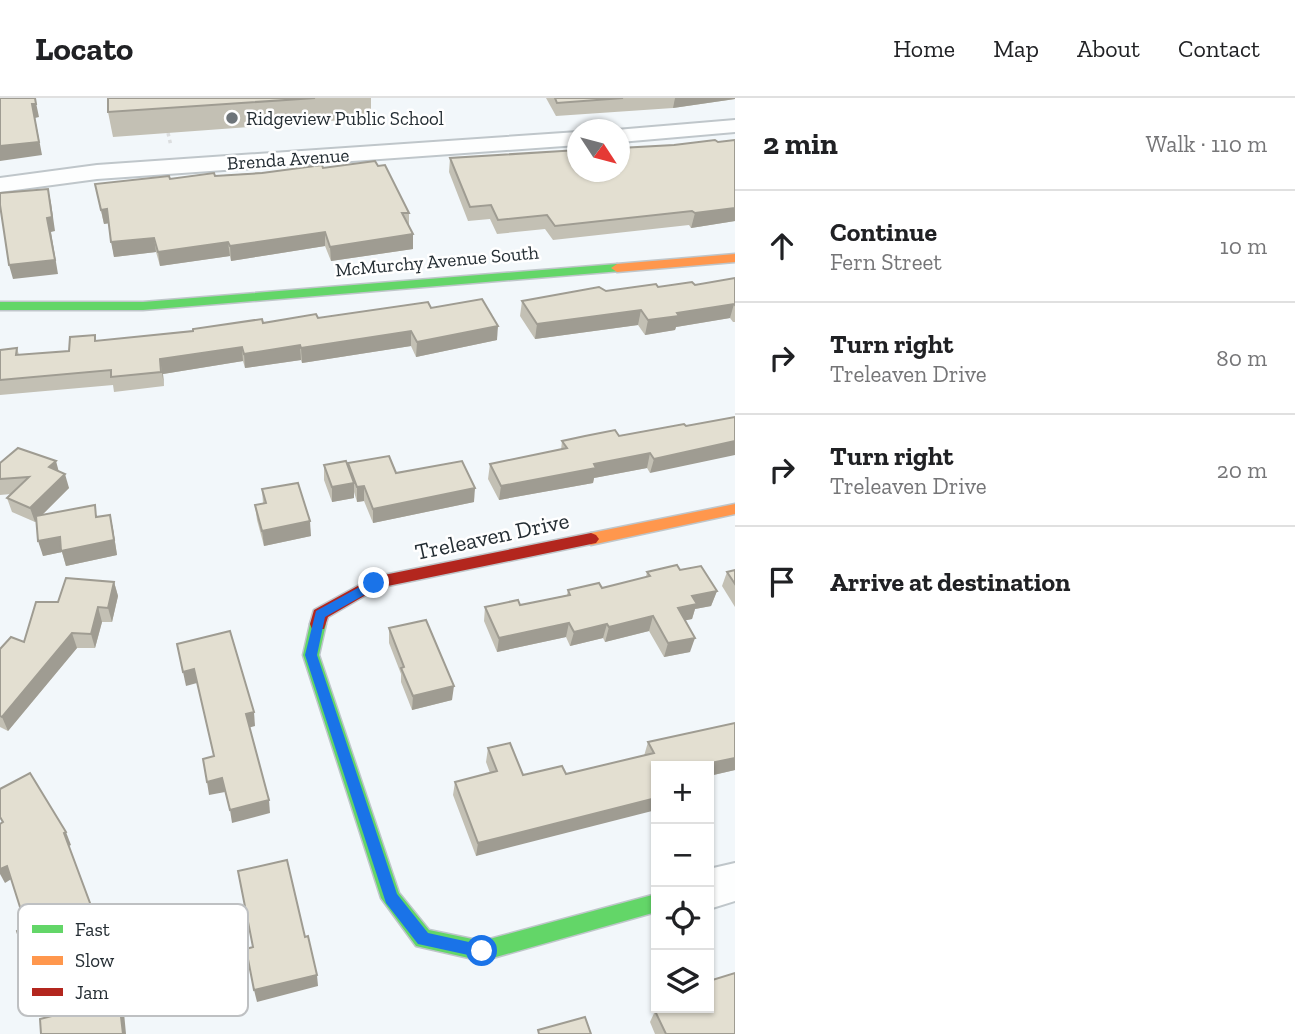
<!DOCTYPE html>
<html lang="en">
<head>
<meta charset="utf-8">
<style>
	body { margin:0; font-family:"Zilla Slab",serif; background:#f6f6f6; color:#202124 }
	.controls { position:absolute; right:21px; bottom:21px; display:grid; overflow:hidden; border-radius:0px; box-shadow:0 2px 5px #0004 }
	.controls button { width:63px; height:63px; display:grid; place-items:center; padding:0; border:0; border-bottom:2px solid #e0e0e0; background:#fff; color:#202124; font:35px sans-serif }
	.compass { position:absolute; left:567px; top:21px; width:63px; height:63px; border-radius:50%; background:#fff; box-shadow:0 2px 5px #0004; rotate:126deg }
	.stop { position:absolute; width:21px; height:21px; margin:-16px; border:5px solid #1a73e8; border-radius:50%; background:#fff }
	.stop.end { background:#1a73e8; border-color:#fff; box-shadow:0 2px 7px #0008 }
	.list { margin:0; padding:0; list-style:none }
	h2 { display:flex; justify-content:space-between; align-items:center; height:91px; margin:0; padding:0 28px; font-size:30px }
	h2 small { font-size:23px; font-weight:400; color:#757577 }
	.list li { display:grid; grid-template-columns:46px 1fr auto; gap:21px; align-items:center; box-sizing:border-box; height:112px; padding:0 28px; border-top:2px solid #e0e0e0 }
	.list b { display:block; font-size:26px; white-space:nowrap }
	.list p { margin:0; font-size:23px; white-space:nowrap; color:#757577 }
	.list em { font-size:23px; font-style:normal; color:#757577 }
	.icon { flex:none; width:38px; height:38px; fill:none; stroke:currentColor; stroke-width:2; stroke-linecap:round; stroke-linejoin:round }
	.map { position:relative; flex:none; width:735px; height:936px; overflow:hidden }
	header { display:flex; align-items:center; gap:42px; box-sizing:border-box; height:98px; padding:0 35px; background:#fff; border-bottom:2px solid #e0e0e0 }
	header strong { font-size:33px }
	nav { display:flex; gap:38px; margin-inline-start:auto; font-size:24px }
	main { display:flex }
	aside { flex:1; background:#fff }
	.map>svg:first-child { display:block }
</style>
</head>
<body>
<header>
<strong>Locato</strong>
<nav><a>Home</a><a>Map</a><a>About</a><a>Contact</a></nav>
</header>
<main>
<div class="map">
<svg width="735" height="936" viewBox="0 0 735 936">
	<rect width="100%" height="100%" fill="#f2f7fa"/>
	<g fill="none" stroke-linecap="round" stroke-linejoin="round">
		<g stroke="#bfc6ca" stroke-width="4">
			<g id="street">
				<path d="M735,22v12l-115,10v-12h-4z"/>
				<path d="M578,34v13l-481,34 -97,13v-14l97,-13z"/>
				<path d="M735,765v38l-26,8v-40z"/>
			</g>
		</g>
		<g stroke="#bfc6ca" stroke-width="3">
			<g id="fast">
				<path d="M617,166l6,4 -2,3 -478,39h-143v-8h143z"/>
				<path d="M318,520l6,1 2,5 -7,31 80,238 30,37 53,11 174,-47v18l-174,49 -66,-15 -35,-48 -78,-243 7,-31 2,-5z"/>
			</g>
		</g>
		<g stroke="#bfc6ca" stroke-width="3">
			<g id="slow">
				<path d="M735,156v8l-118,10 -6,-4 6,-4z"/>
				<path d="M735,406v10l-144,31 -8,-6 8,-6z"/>
			</g>
		</g>
		<g stroke="#bfc6ca" stroke-width="3">
			<path id="jam" d="M591,435l5,2 3,4 -3,4 -218,45 -50,29 -4,12h-12l-2,-5 4,-14 60,-33z"/>
		</g>
		<path stroke="#dcdedf" stroke-width="3.5" stroke-dasharray="3.5 3.5" stroke-linecap="butt" d="M168,35l3,13"/>
		<use href="#street" fill="#fdfefe" fill-rule="evenodd"/>
		<use href="#fast" fill="#63d668" fill-rule="evenodd"/>
		<use href="#slow" fill="#ff974d" fill-rule="evenodd"/>
		<use href="#jam" fill="#b3261e" fill-rule="evenodd"/>
	</g>
	<g fill="#c3c0b4">
		<path d="M108,0h263v20l-258,19 -5,-25z"/>
		<path d="M546,0h189v1l-62,9 -117,8z"/>
		<path d="M735,42v81l-44,7 -2,-3 -136,15 -8,-11 -48,5 -7,-15 -22,2 -19,-49 1,-14 268,-16z"/>
		<path d="M323,70l86,45v13l4,23 -82,12 -6,-15 -94,15 -1,-5 -70,10 -4,-14 -42,5 -5,-34 -5,1 -9,-40z"/>
		<path d="M735,180v44h-2l-3,-4 -54,9 -1,3 -30,5 -7,-10 -103,14 -15,-23 2,-15 84,-10 89,-6z"/>
		<path d="M431,210l66,32 -81,17 -5,-11 -109,17 -1,-3 -56,8 -2,-7 -80,13 1,12 -50,6 -1,-7 -113,10v-45l17,-2 2,7 50,-4 26,-16 1,6 167,-18z"/>
		<path d="M684,326l-34,49 -3,-5 -53,10 -1,5 -94,17 -11,-21 2,-15 71,-14 1,-9 57,-5z"/>
		<path d="M0,365l59,8 10,17 -26,26 55,3 12,-2 3,14 4,26 -51,11 -4,-14 -19,4 -6,-35 -2,1 -23,-10 -5,-14 4,-4 -11,1z"/>
		<path d="M348,365l48,10 78,29 -101,21 -9,-22 -7,1 -3,-10v6l-22,4 -8,-22v-15l24,3z"/>
		<path d="M262,391l49,47 -47,10 -7,-26 -2,-15 8,-1z"/>
		<path d="M680,472l37,21 -6,15 -16,3 -3,10 -7,1 5,32 -26,5 -15,-26 -44,11 -2,-4 -33,8 -4,-9 -69,15 -13,-31 1,-14 35,-2 47,-10 1,-5 34,-2 44,-11 1,-5z"/>
		<path d="M735,472v37l-13,-21 5,-14z"/>
		<path d="M114,484l4,14 -6,26h-10l-7,26h-18l-69,83 -8,-4v-78l24,-7 34,-40z"/>
		<path d="M389,530l63,72 -40,10 -11,-28v-8l-12,-31z"/>
		<path d="M648,644l87,28 -26,6v-10l-233,90 -23,-61 2,-13 35,-9 -4,-11 2,-14 35,27 43,-1 78,-18z"/>
		<path d="M664,910h45l26,26h-80l-5,-12 5,-11z"/>
	</g>
	<g fill="#9f9c92">
		<path d="M35,0l4,19 -4,1 7,37 -42,6v-15l32,-42z"/>
		<path d="M675,0h60v1l-62,9z"/>
		<path d="M48,91l3,14 4,28 -4,1 7,42 -45,5 -4,-14 38,-47z"/>
		<path d="M735,110v13l-44,7 4,-15z"/>
		<path d="M107,111l3,14 -6,1 -3,-14z"/>
		<path d="M325,134v14l-94,15 -1,-15z"/>
		<path d="M413,136v15l-82,12 -1,-14z"/>
		<path d="M154,140l2,14 -42,5 -3,-15z"/>
		<path d="M228,144l2,14 -70,10 -2,-14z"/>
		<path d="M734,206l-4,14 -54,9 -1,3 -30,5 3,-15 29,-7z"/>
		<path d="M641,212l-3,15 -103,14 2,-15z"/>
		<path d="M498,228l-1,14 -81,17 1,-15z"/>
		<path d="M411,233v15l-109,17 -1,-15z"/>
		<path d="M300,247l1,15 -56,8 -1,-14z"/>
		<path d="M242,249l1,14 -80,13 1,12 -4,-27z"/>
		<path d="M735,343v14l-85,18 4,-14z"/>
		<path d="M650,355l-3,15 -53,10 -1,5 -94,17 2,-14 93,-22z"/>
		<path d="M56,363l4,15 -11,-9z"/>
		<path d="M65,376l4,14 -34,34 -5,-14z"/>
		<path d="M354,385v15l-22,4v-15z"/>
		<path d="M364,388v15l-7,1v-15z"/>
		<path d="M475,390l-1,14 -101,21v-14z"/>
		<path d="M110,417l3,14 4,26 -51,11 -4,-14 -19,4 -5,-15 22,-4z"/>
		<path d="M310,423l1,15 -47,10 -2,-15z"/>
		<path d="M114,484l4,14 -6,26 -4,-14z"/>
		<path d="M717,493l-6,15 -16,3 -3,10 -19,4 5,-15 14,-12z"/>
		<path d="M98,509l4,15 -7,26 -4,-14z"/>
		<path d="M653,518l-4,15 -44,11 4,-15z"/>
		<path d="M569,525l-3,14 -69,15 2,-14z"/>
		<path d="M607,526l-4,14 -33,8 4,-14z"/>
		<path d="M72,535l5,15 -69,83 -6,-14z"/>
		<path d="M695,540l-5,14 -26,5 4,-14z"/>
		<path d="M194,571l3,14 -11,3 -3,-14z"/>
		<path d="M454,588l-2,14 -40,10 1,-14z"/>
		<path d="M254,614l1,14 -7,2 -2,-14z"/>
		<path d="M735,660v12l-26,6v-10h-13z"/>
		<path d="M222,680l3,14 -16,3 -2,-13z"/>
		<path d="M656,700v12l-180,46 2,-13z"/>
		<path d="M269,702l1,13 -38,10 -2,-13z"/>
		<path d="M66,734l5,13 -2,1 -5,-13z"/>
		<path d="M7,768l6,12 -8,5 -5,-9v-5z"/>
		<path d="M112,847l4,11 3,24 -5,-12z"/>
		<path d="M47,848l6,12 -21,10 -7,-12z"/>
		<path d="M126,867l4,12 3,22 -10,3 3,32h-3l-5,-43z"/>
		<path d="M317,877l1,11 -61,16 -3,-12z"/>
	</g>
	<g fill="#e3dfd1" stroke="#9f9c92" stroke-width="2">
		<path d="M0,0h35l1,6h-4l7,38 -39,4z"/>
		<path d="M108,0h207l-207,14z"/>
		<path d="M555,0h68l-66,5z"/>
		<path d="M715,42l3,2 17,-2v68l-40,5 -3,-2 -137,15 -8,-11 -49,5 -7,-15 -21,2 -20,-49 128,-8v22h42v-24l54,-3z"/>
		<path d="M375,63l3,5 7,-1 24,48h-7l11,21 -83,13 -5,-15 -95,14 -2,-4 -70,10 -4,-14 -43,4 -4,-33 -6,1 -6,-26 74,-8 1,3 44,-6 1,3 47,-3 60,-8 1,3z"/>
		<path d="M48,91l4,28 -5,1 8,42 -46,5 -9,-60v-12z"/>
		<path d="M735,180v27l-1,-1 -57,9 2,3 -31,4 -7,-10 -104,14 -15,-23 77,-14 7,4 50,-7 2,3 34,-5 3,3z"/>
		<path d="M482,201l16,27 -81,16 -6,-11 -110,17 -1,-3 -56,9 -2,-7 -82,12 1,13 -50,5v-7l-111,10v-30l17,-2 -1,7 53,-4 1,-14 25,-2v6l98,-10v-2l69,-10 1,4 53,-9 2,4 110,-16 3,6z"/>
		<path d="M735,319v24l-81,18 -4,-6 -56,11 2,4 -95,18 -11,-22 77,-16 -5,-7 23,-5 30,-6 4,6 65,-12 2,2z"/>
		<path d="M18,350l38,13 -7,6 16,7 -35,34 -23,-10 22,-21 -29,2v-16z"/>
		<path d="M389,358l7,17 66,-12 13,27 -102,21 -9,-23 -7,1 -9,-24z"/>
		<path d="M346,363l8,22 -22,4 -8,-22z"/>
		<path d="M298,385l12,38 -48,10 -7,-26 11,-2 -4,-14z"/>
		<path d="M95,407l1,12 14,-2 4,25 -53,11 -1,-14 -22,4 -2,-25z"/>
		<path d="M677,467l3,5 21,-4 16,25 -25,5 5,8 -19,4 17,30 -27,5 -15,-27 -44,11 -2,-3 -33,8 -5,-9 -70,15 -14,-31 33,-7 2,5 50,-10 -2,-5 31,-7 3,5 48,-12 -3,-4z"/>
		<path d="M735,472v14l-8,-12z"/>
		<path d="M66,480l48,4 -6,26 -10,-1 -7,27 -19,-1 -70,84 -2,-1v-67l11,-12 13,5 12,-40h22z"/>
		<path d="M426,522l28,66 -41,10 -12,-28 3,-1 -15,-39z"/>
		<path d="M230,533l24,81 -8,2 23,86 -39,10 -8,-32 -15,4 -4,-23 11,-3 -20,-87 -11,3 -6,-28z"/>
		<path d="M735,625v35l-39,8h-40v32l-178,45 -23,-61 42,-11 -9,-23 22,-5 13,32 39,-9 4,8 88,-21 -6,-11z"/>
		<path d="M30,675l36,59 -2,1 42,113 6,-1 2,23 12,-3 3,23 -11,3 5,43h-82l-1,-15 12,-3 -5,-70 -22,10 -8,-25 9,-5 -19,-60 -7,3v-45l3,-2 -3,-5v-28z"/>
		<path d="M287,762l18,77 3,-1 9,39 -63,15 -8,-41 7,-2 -15,-76z"/>
		<path d="M735,875v61h-69l-11,-23 11,-3h43v-27z"/>
		<path d="M585,919l6,17h-52l-1,-4z"/>
	</g>
	<path fill="#1a73e8" d="M374,481l6,4 -2,4 -53,30 -8,38 80,239 31,39 59,13 2,5 -2,5 -5,2 -64,-14 -32,-41 -81,-248 11,-44z"/>
	<circle fill="#6d7479" stroke="#fff" stroke-width="2.5" cx="232" cy="20" r="7"/>
	<g text-anchor="middle" dominant-baseline="central" stroke-width="5" stroke-linejoin="round" paint-order="stroke">
		<g font-size="19" fill="#252e34" stroke="#fff" text-anchor="start">
			<text x="246" y="20">Ridgeview Public School</text>
		</g>
		<g font-size="19" fill="#252e34" stroke="#fff">
			<text transform="translate(288 61) rotate(-4)">Brenda Avenue</text>
			<text transform="translate(437 163) rotate(-5)">McMurchy Avenue South</text>
		</g>
		<g font-size="23" fill="#252e34" stroke="#fff">
			<text transform="translate(492 438) rotate(-12)">Treleaven Drive</text>
		</g>
	</g>
	<rect x="18" y="806" width="230" height="112" rx="10" fill="#fff" stroke="#bec0c2" stroke-width="2"/>
	<rect x="32" y="827" width="31" height="8" fill="#63d668"/>
	<rect x="32" y="858" width="31" height="9" fill="#ff974d"/>
	<rect x="32" y="890" width="31" height="8" fill="#b3261e"/>
	<g font-size="19" fill="#252e34">
		<text x="75" y="838">Fast</text>
		<text x="75" y="869">Slow</text>
		<text x="75" y="901">Jam</text>
	</g>
</svg>
<div class="controls">
<button>+</button>
<button>−</button>
<button><svg class="icon" aria-label="locate" viewBox="0 0 24 24"><circle cx="12" cy="12" r="6"/><path d="M12 2v4M12 18v4M2 12h4M18 12h4"/></svg></button>
<button><svg class="icon" aria-label="layers" viewBox="0 0 24 24"><path d="M12 4l9 5-9 5-9-5zM3 14l9 5 9-5"/></svg></button>
</div>
<svg class="compass" viewBox="-18 -18 36 36"><path d="M0-13l5 13h-10z" fill="#e53935"/><path d="M0 13l5-13h-10z" fill="#757577"/></svg>
<div class="stop" style="left:482px;top:853px"></div>
<div class="stop end" style="left:374px;top:485px"></div>
</div>
<aside>
<h2>2 min<small>Walk · 110 m</small></h2>
<ul class="list">
<li><svg class="icon" aria-label="ahead" viewBox="0 0 24 24"><path d="M12 20V5M6 11l6-6 6 6"/></svg><div><b>Continue</b><p>Fern Street</p></div><em>10 m</em></li>
<li><svg class="icon" aria-label="right" viewBox="0 0 24 24"><path d="M7 20v-9h11M14 6l5 5-5 5"/></svg><div><b>Turn right</b><p>Treleaven Drive</p></div><em>80 m</em></li>
<li><svg class="icon" aria-label="right" viewBox="0 0 24 24"><path d="M7 20v-9h11M14 6l5 5-5 5"/></svg><div><b>Turn right</b><p>Treleaven Drive</p></div><em>20 m</em></li>
<li><svg class="icon" aria-label="arrive" viewBox="0 0 24 24"><path d="M6 21V4h12l-3 4 3 4H6"/></svg><div><b>Arrive at destination</b></div></li>
</ul>
</aside>
</main>
</body>
</html>
